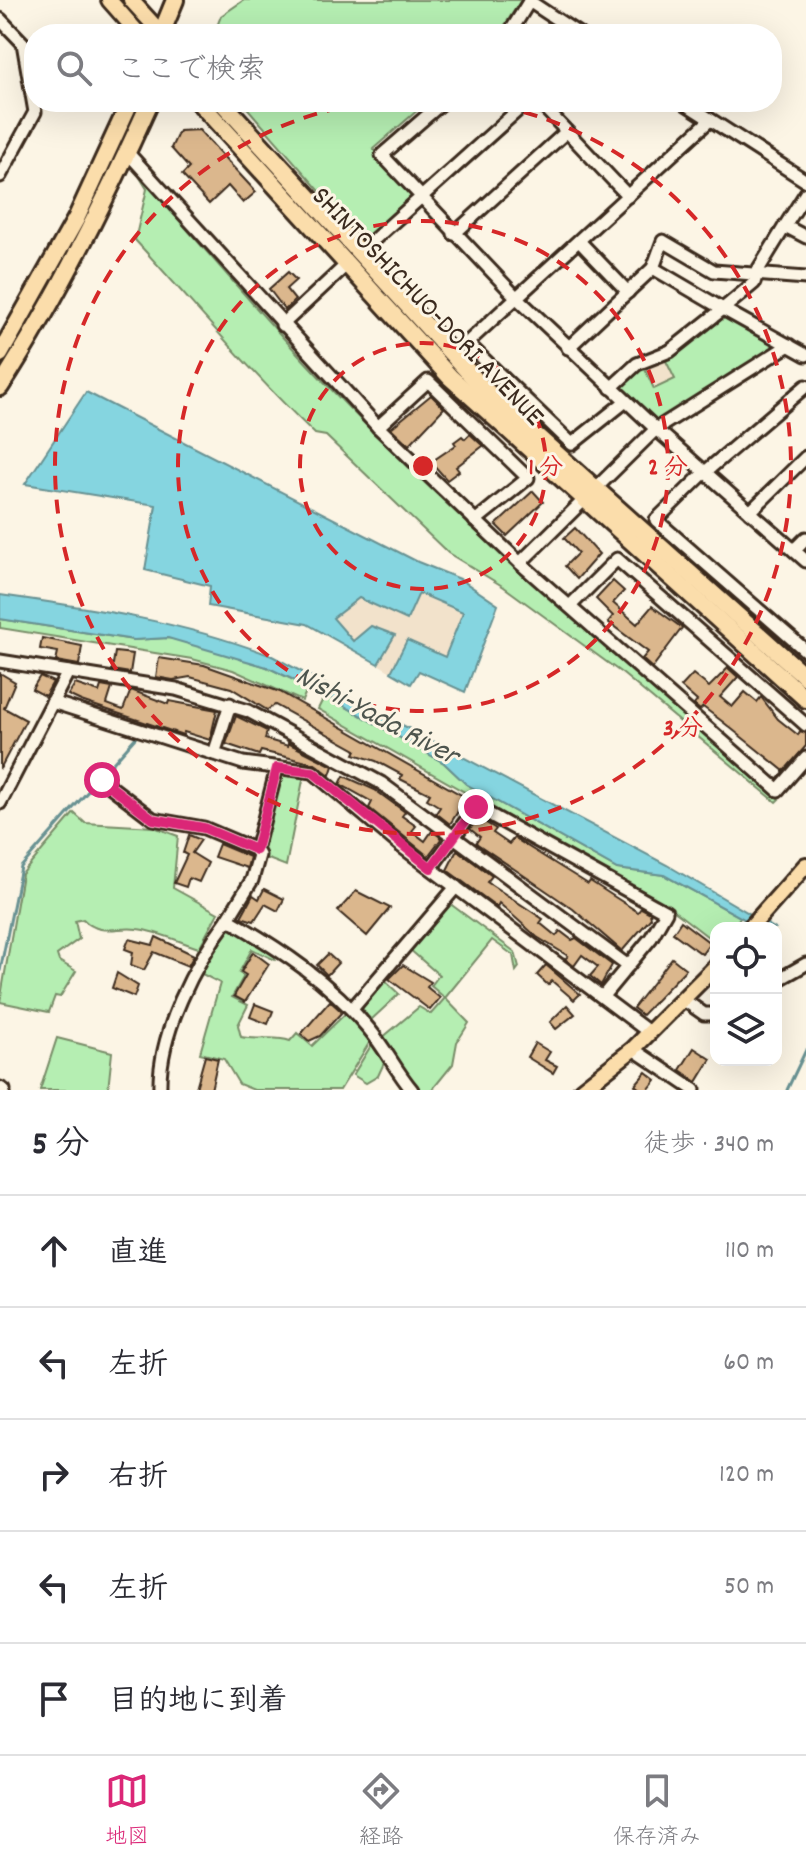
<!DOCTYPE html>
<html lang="ja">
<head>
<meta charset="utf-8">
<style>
	body { margin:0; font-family:Dekko,"Klee One",sans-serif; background:#f7f7f7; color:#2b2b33 }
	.controls { position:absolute; right:24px; bottom:24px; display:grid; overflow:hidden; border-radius:16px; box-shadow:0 8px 32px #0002 }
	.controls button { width:72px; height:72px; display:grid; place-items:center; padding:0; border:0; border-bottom:2px solid #e1e1e2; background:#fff; color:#2b2b33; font:40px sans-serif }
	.stop { position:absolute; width:24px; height:24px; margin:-18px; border:6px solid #db2777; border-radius:50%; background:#fff }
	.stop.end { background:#db2777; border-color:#fff; box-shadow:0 2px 8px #0008 }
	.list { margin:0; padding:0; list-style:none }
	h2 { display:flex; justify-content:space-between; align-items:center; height:104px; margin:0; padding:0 32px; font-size:34px }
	h2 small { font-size:26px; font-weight:400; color:#7c7c81 }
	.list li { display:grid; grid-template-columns:52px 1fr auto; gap:24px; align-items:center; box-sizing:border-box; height:112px; padding:0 32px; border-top:2px solid #e1e1e2 }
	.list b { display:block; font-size:30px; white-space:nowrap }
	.list em { font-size:26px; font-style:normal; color:#7c7c81 }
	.icon { flex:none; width:44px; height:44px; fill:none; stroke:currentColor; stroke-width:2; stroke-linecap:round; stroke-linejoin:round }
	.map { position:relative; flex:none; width:806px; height:1090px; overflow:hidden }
	.search { position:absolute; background:#fff; box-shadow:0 8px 32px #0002; left:24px; right:24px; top:24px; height:88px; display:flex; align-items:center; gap:20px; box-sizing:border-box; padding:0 28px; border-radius:32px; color:#7c7c81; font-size:30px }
	.sheet { height:664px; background:#fff }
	nav { display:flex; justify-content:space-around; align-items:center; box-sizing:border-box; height:112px; border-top:2px solid #e1e1e2; background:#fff; font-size:22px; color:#7c7c81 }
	nav a { display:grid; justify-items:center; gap:4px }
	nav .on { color:#db2777 }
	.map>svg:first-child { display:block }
</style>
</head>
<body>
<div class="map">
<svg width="806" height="1090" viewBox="0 0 806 1090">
	<rect width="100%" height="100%" fill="#fcf5e5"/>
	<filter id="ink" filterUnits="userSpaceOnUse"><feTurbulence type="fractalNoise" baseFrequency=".0125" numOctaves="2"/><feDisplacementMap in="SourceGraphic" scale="16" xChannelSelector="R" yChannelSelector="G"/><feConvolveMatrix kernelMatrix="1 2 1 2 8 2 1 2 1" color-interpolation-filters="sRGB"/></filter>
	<g filter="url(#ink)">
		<g fill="#f2e2cb">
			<path d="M665,359l10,20 -21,11 -10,-23z"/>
			<path d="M419,593l45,19 -19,45 -38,-17 -16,32 -13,-8 16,-28 -41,5 -20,-23 26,-20z"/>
		</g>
		<g fill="#b5eeb2" stroke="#788c68" stroke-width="2">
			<path d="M244,0h277l-22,34h-285l7,-18z"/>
			<path d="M242,102h185l-54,47 39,44 -1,4 -43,42 -8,-2z"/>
			<path d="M136,171c74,84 146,169 224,248 132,134 278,255 419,380l-3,3 -153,-128 -119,-87 -56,-34 -122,-117 -11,-2c-64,-61 -120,-129 -180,-194l12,-51z"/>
			<path d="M726,316l52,28v5l-119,73 -39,-32v-5l24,-18 10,22 21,-10 -10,-20z"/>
			<path d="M0,619l133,21 35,-2 30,6 69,23 41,20 -6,14 -69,-31 -41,-11 -192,-31z"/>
			<path d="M325,695l119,68 22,21 151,85 47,6 77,42 -11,11h-14v15l-43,-33 -355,-201z"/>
			<path d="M281,772l23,3 -18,91 -23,-9 -1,-10z"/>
			<path d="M74,813l11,10 69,4 24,9 -5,52 45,25 -19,35c-19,-6 -42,-17 -62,-19 -19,-3 -37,8 -54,-10l-8,2 4,18 -22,16 2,6 17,10 -16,26 -5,-1 -6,16 -49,-10 22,-128z"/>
			<path d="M449,903l66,49 4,15 -3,4 -3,-16 -21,-15 -47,58 24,25 -12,19 -4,22 -21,26h-14l-23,-28 -13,-24 37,-31 12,7 14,-16 -14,-12 8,-11 -30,-26z"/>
			<path d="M228,926l50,26 -3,8 -23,-11 -13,24 5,3 -12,21 16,8 -10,20 3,12c18,4 33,-2 49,4l7,-8 15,13 34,-33 25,27 -31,50h-86l-15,-6 -15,-25 -24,-6 20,-70 -20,-10 9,-23z"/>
			<path d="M384,980l15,14 -29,27 -9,-15z"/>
			<path d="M57,1038l55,14 -4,38h-68z"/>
			<path d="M372,1044l12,19 -6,13 -12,7 -13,-8z"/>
		</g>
		<g fill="#85d5e0" stroke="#679192" stroke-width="2">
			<path d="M86,392l332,170 42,17 38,26 -33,87 -46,-21 -8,13 -20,-12 16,-32 38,17 18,-45 -44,-19 -12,27 -48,-22 -26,20 20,23 18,-15 24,9 -17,29 -71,-40 -99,-18 2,-20 -65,-16 11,-65 -131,-21z"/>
			<path d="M0,595c93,13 184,27 272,61l395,209 107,63h-14l-96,-53 -47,-6 -151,-85 -22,-21 -119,-68 -58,-28 -99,-29 -34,2 -134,-21z"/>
		</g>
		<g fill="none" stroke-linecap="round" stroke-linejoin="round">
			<g stroke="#679192" stroke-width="3">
				<path d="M0,971l21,-104 115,-130"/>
				<path d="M787,1090l19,-40"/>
			</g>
		</g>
		<g fill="#dbb78d" stroke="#3b2a1e" stroke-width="2">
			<path d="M199,130l57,62 -13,11 -15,-17 -19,18 -27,-29 7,-7 -18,-20 8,-17z"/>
			<path d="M288,272l8,8 -10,9 9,11 -10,10 -16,-21z"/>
			<path d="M431,395l13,13 -35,37 -18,-17z"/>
			<path d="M470,434l13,12 -27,21 3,4 -12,9 -16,-18 25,-17 -2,-3 8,-6 3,3z"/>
			<path d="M533,491l10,11 -36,34 -11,-11z"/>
			<path d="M575,528l24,26 -22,25 -12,-13 13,-13 -14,-15z"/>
			<path d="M613,581l11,10 -11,12 24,21 15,-18 30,22 -30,40 -10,-9 6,-7 -40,-30 5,-6 -17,-17z"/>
			<path d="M42,638l40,8 -3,19 -23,-4 2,-9 -18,-3z"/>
			<path d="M115,652l18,2 -3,19 -18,-3z"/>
			<path d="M159,658l45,7 76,27 183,104 -6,17 -7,11 -14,-11 4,-6 -13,-8 3,-5 -30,-15 2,-4 -26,-14 -22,-7 2,-4 -81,-45 -8,5 -36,-22 -41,-11 -17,3 -17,-3z"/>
			<path d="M728,668l10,9 -18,20 12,10 13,-15 12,10 4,-5 17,22 20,16 2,-4 6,2v13l-22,25 -61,-49 -20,-15 -3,3 -6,-5 3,-4 -16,-14 12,-13 16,13z"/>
			<path d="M0,673l15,9 -11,26 22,12 -26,49z"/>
			<path d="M40,676l13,6 -8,14 -13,-7z"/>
			<path d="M75,684l24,8 2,-6 11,2 -5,16 16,6 8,-20 37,14 1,-3 48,9 -7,30 -26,-8 -1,3 -102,-34 -13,-6z"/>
			<path d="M236,716l31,15 -2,8 23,7v-3l45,23 -3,9 -15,-11 -54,-13 -2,4 -33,-11z"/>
			<path d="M344,776l31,14 30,22 -3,4 14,10 -4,5 13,10 7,-10 7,5 2,3 -13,17 -59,-48 3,-6 -32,-18z"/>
			<path d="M478,818l18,11 -3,4 16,11 5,-6 74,46 2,-3 48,31 3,-4 9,5 1,5 -29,33 -49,-42 -97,-66 4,-6 -10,-8z"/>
			<path d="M189,835l12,5 -9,13 16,10 -9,19 -10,-4 -3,9 -12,-4 13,-28 -4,-2z"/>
			<path d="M219,844l31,13 -3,11 -33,-11z"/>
			<path d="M457,850l35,26 -5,6 56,37 -3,4 16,13 4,-5 12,9 4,-2 36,27 -11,20 -11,-9 8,-9 -16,-12 -8,11 -9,-7 3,-3 -31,-19 -38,-34 -2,4 -50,-37z"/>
			<path d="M264,889l20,10 -6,12 -13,-7 -11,17 -13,-4 12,-22 6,4z"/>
			<path d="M356,891l34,17 -23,28 -29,-25z"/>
			<path d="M681,921l29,22 -8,11 -29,-21z"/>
			<path d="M156,937l38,18 -6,11 -34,-14 -10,18 -13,-5 2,-13 -8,-3 4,-10 24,6z"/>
			<path d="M253,952l16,12 -24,38 -11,-6 12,-21 -5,-3z"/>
			<path d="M328,954l10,9 -11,12 -10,-10z"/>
			<path d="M672,958l14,11 -44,46 -9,-7z"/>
			<path d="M403,965l28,17 -4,5 13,11 -10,12 -41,-31z"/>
			<path d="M546,965l34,29 -6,6 -22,-19 -4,4 -11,-10z"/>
			<path d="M117,973l21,13 -4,11 -22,-9z"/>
			<path d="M330,1001l12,11 -22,24 -11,5 -8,-7z"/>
			<path d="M255,1004l18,7 -5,13 -18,-7z"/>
			<path d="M567,1005l8,9 -19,15 -6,-7z"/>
			<path d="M535,1043l15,9 -5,8 12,6 -4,7 -26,-16z"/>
			<path d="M694,1048l17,11 -14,23 -17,-12z"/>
			<path d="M205,1056l13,3 -7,31 -15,-2z"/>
			<path d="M646,1072l10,8 -8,10h-7l-6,-5z"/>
		</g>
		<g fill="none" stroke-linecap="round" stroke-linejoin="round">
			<g stroke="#3b2a1e" stroke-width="17">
				<g id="minor">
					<path d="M529,1l50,33"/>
					<path d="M0,19l23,24 12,69 -35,64"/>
					<path d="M509,34l21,-34"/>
					<path d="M443,102l-61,53 135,143 139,131 133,-84"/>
					<path d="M539,102l89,94"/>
					<path d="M683,102l123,79"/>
					<path d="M127,152l251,275 142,136 258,227 28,-32"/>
					<path d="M806,193l-21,33 21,11"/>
					<path d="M454,234l112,-102"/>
					<path d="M579,241l49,51"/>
					<path d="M358,254l169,-152"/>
					<path d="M653,268l70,41 31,-26 4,-13 27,-44"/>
					<path d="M282,325l63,-59"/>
					<path d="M568,348l85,-80 10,-27 51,30 92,7"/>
					<path d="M806,386l-102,87 -48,47 150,131"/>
					<path d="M611,388l26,-24 33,-13 53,-42 83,46"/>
					<path d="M626,401l-54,43 -105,-101 243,-223"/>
					<path d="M378,427l50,-46 100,97 -53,43"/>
					<path d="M750,512l56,-55"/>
					<path d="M794,550l12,-12"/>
					<path d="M520,563l136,-134 150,132"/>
					<path d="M570,606l47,-47 189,166"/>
					<path d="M0,661l176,28 72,22 133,72 247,183"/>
					<path d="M52,702l191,61 70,9 88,74 249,187"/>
					<path d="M214,754l16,-50"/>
					<path d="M102,780l51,39 51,9 52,22"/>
					<path d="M0,803l68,-131"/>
					<path d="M431,868l45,-61 190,105 -15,26 -48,58"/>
					<path d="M228,919l24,-39 7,-25 -3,-5 21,-82"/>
					<path d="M776,981l30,-17"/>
					<path d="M684,1000l20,14h12"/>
					<path d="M352,1009l104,-122"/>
					<path d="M633,1049l61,41"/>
					<path d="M0,1088l4,2"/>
					<path d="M160,1090c-2,-56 35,-127 68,-171 52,30 102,63 141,110 16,19 27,42 43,61"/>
				</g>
			</g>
			<g stroke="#3b2a1e" stroke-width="20">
				<g id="major">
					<path d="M109,0l30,34"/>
					<path d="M131,0l30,33"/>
					<path d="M750,928l56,-63"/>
					<path d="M581,1090l52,-41 83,-83"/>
				</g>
			</g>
			<g stroke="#3b2a1e" stroke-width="22">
				<g id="highway">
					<path d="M161,34l14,-34"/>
					<path d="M199,102l251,275 356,322"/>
					<path d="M222,102l262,287 322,288"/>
					<path d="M0,354l76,-135 54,-117"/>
					<path d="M0,387c58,-90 106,-187 150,-285"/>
				</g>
			</g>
			<use href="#minor" stroke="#fcf5e5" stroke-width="11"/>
			<use href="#major" stroke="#fbddab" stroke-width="14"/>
			<use href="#highway" stroke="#fbddab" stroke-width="16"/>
		</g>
	</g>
	<g fill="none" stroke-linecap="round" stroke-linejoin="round" filter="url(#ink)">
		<path stroke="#db2777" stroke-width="10" d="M102,780l51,39 51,9 52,22 21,-82 36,4 118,96 45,-61"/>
	</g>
	<g fill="none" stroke="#d62828" stroke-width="4" stroke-dasharray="14 10">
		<circle cx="423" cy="466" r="123"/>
		<circle cx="423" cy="466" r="245"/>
		<path d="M477 102A368 368 0 1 1 369 102"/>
	</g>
	<g text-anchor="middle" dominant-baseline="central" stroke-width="6" stroke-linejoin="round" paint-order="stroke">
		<g font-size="28" fill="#3b2a1e" stroke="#fcf5e5">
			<text transform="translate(426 308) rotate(46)">SHINTOSHICHUO-DORI AVENUE</text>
		</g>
		<g font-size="30" font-style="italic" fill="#4e554e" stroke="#fcf5e5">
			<text transform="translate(376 718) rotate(28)">Nishi-Yada River</text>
		</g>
	</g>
	<circle cx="423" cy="466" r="12" fill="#d62828" stroke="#fcf5e5" stroke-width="4"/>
	<g font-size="24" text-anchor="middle" font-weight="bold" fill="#d62828" stroke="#fcf5e5" stroke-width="6" stroke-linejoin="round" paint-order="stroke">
		<text x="546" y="474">1 分</text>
		<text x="668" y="474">2 分</text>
		<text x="683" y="735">3 分</text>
	</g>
</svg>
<div class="controls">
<button><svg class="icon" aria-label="locate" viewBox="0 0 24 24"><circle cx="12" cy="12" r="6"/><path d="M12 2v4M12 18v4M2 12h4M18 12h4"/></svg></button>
<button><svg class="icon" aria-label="layers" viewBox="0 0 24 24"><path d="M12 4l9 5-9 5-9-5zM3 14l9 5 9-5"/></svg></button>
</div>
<div class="stop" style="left:102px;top:780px"></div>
<div class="stop end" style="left:476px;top:807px"></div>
<div class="search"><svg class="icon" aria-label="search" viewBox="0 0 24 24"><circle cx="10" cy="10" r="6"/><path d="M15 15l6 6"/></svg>ここで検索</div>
</div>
<section class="sheet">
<h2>5 分<small>徒歩 · 340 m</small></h2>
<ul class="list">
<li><svg class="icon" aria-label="ahead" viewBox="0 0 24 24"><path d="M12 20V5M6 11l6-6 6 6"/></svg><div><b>直進</b></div><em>110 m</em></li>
<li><svg class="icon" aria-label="left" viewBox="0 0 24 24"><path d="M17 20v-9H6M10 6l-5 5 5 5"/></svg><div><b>左折</b></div><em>60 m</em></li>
<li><svg class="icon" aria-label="right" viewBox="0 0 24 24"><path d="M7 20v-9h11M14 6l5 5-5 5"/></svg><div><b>右折</b></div><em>120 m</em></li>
<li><svg class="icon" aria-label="left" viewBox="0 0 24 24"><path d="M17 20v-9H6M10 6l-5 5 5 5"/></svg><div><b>左折</b></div><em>50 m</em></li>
<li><svg class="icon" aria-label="arrive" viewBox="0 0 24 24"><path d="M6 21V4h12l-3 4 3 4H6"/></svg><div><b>目的地に到着</b></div></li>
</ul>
</section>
<nav>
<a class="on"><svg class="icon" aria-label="map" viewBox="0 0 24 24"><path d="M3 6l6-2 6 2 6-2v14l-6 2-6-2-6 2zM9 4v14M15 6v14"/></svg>地図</a>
<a><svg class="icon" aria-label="directions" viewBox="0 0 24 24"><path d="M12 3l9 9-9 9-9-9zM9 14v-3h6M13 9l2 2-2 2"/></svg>経路</a>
<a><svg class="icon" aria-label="saved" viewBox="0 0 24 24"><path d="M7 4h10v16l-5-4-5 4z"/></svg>保存済み</a>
</nav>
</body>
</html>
